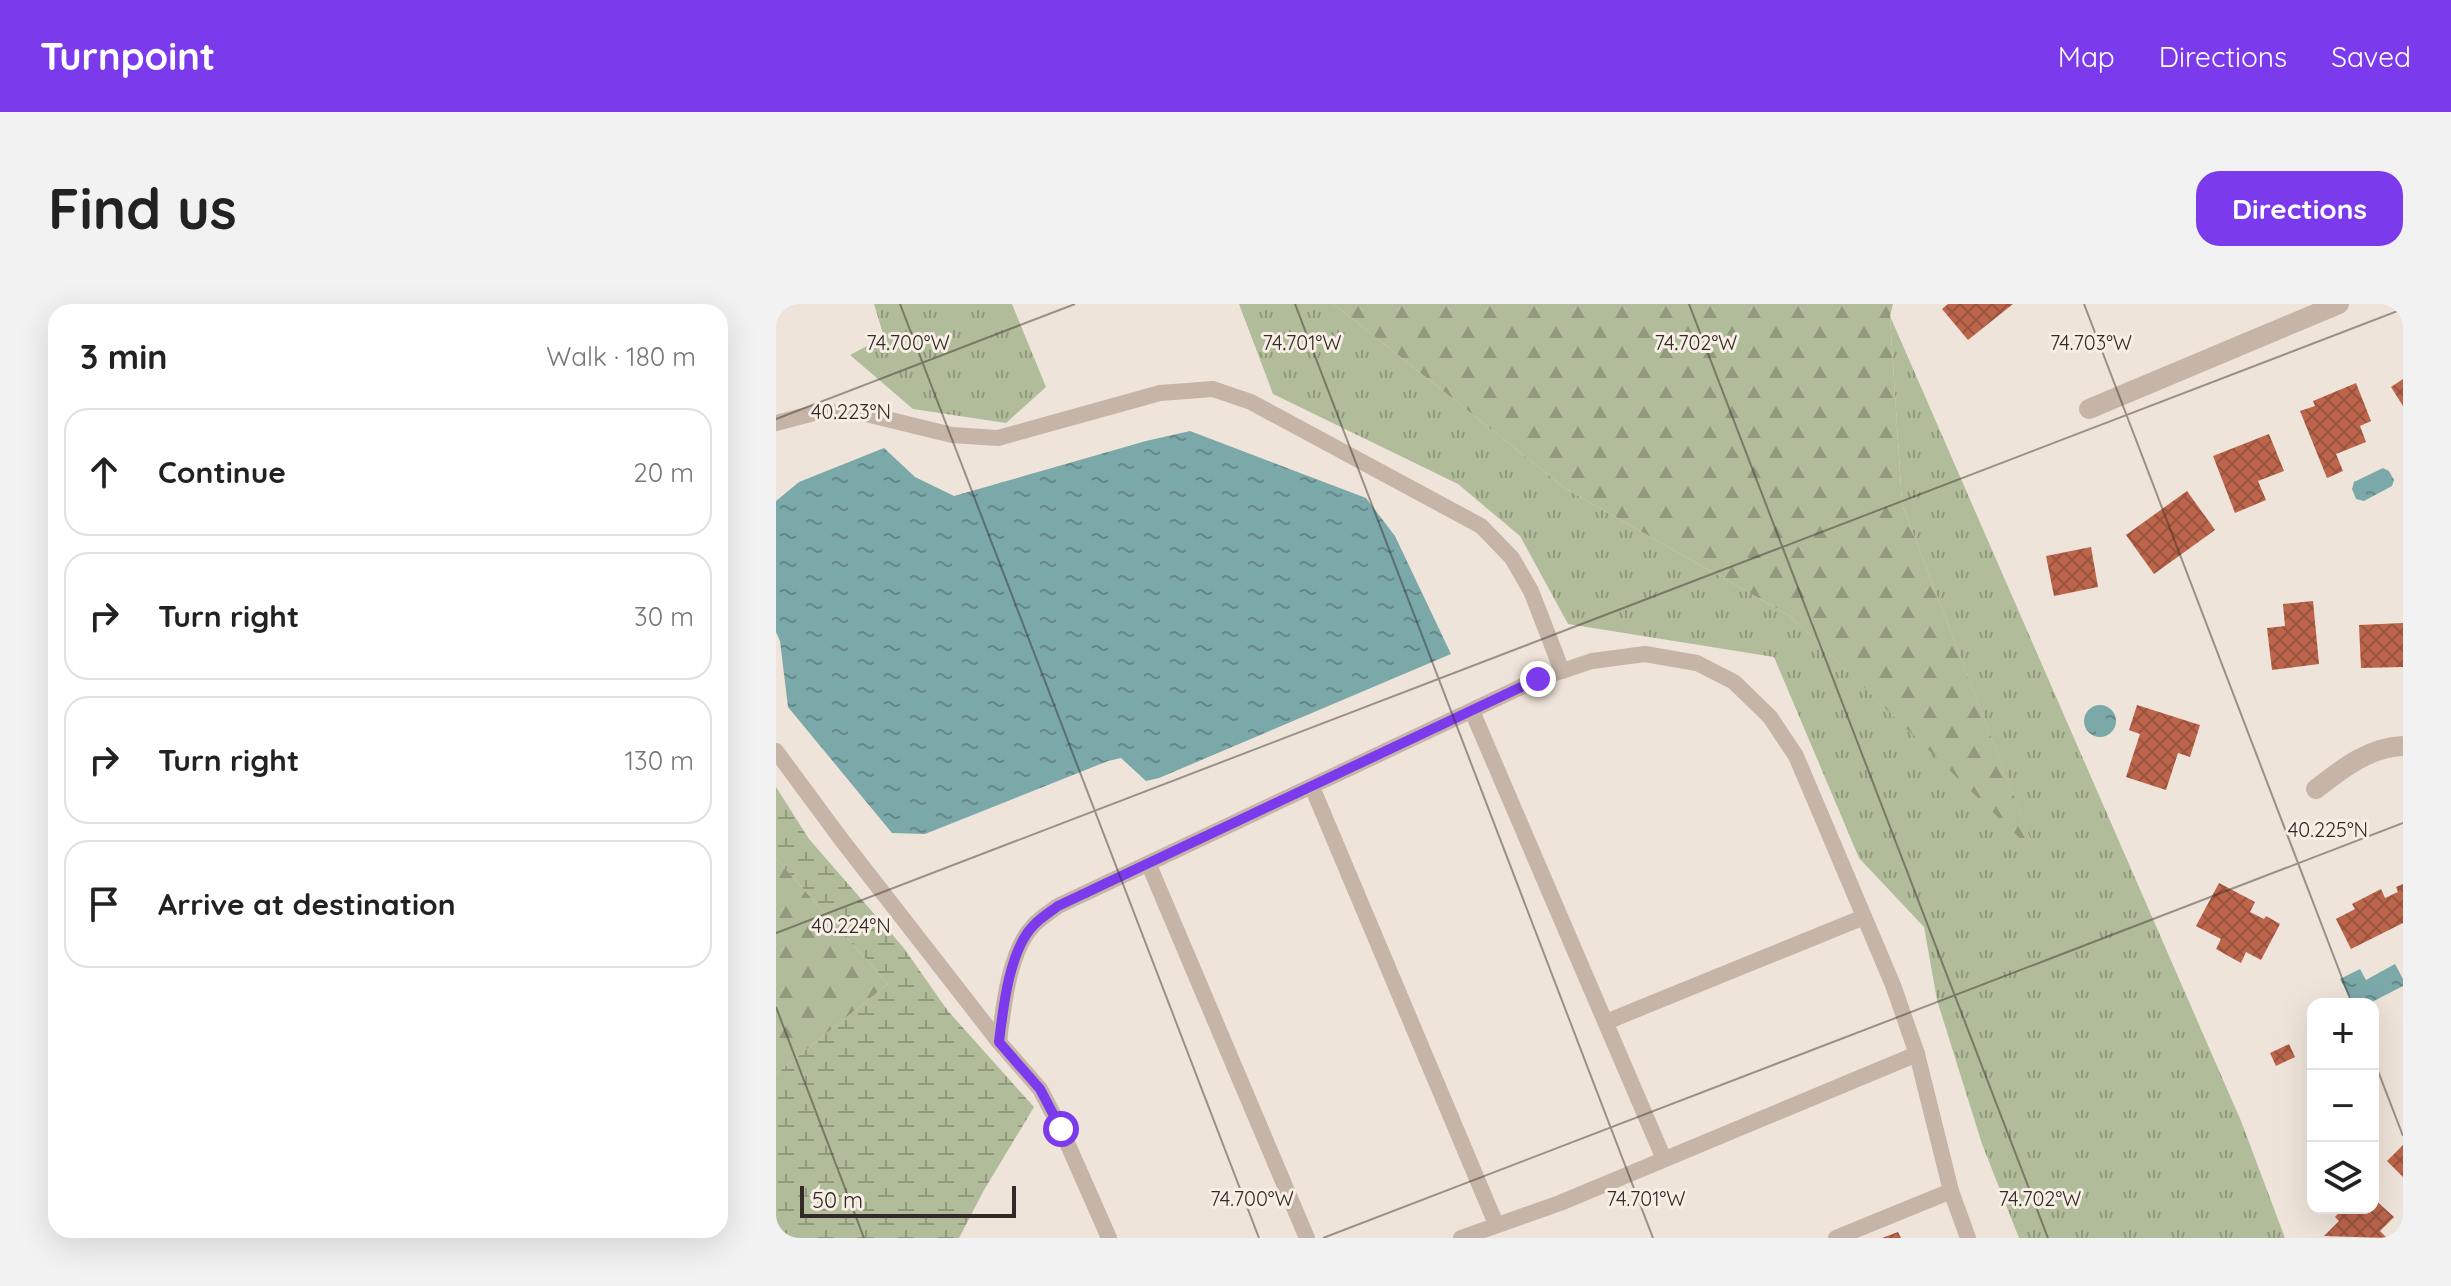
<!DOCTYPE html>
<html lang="en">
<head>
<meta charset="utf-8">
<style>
	body { margin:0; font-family:Quicksand,sans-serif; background:#f2f2f2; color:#222 }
	.controls { position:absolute; right:24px; bottom:24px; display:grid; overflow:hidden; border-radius:16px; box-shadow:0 8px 32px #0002 }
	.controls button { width:72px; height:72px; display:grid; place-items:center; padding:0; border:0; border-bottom:2px solid #e0e0e0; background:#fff; color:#222; font:40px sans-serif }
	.scale { position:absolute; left:24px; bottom:20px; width:216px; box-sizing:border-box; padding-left:8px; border:4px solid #332a27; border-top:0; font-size:22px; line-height:28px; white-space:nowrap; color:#332a27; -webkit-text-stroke:6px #f7efe5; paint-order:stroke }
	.stop { position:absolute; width:24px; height:24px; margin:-18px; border:6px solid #7c3aed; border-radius:50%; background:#fff }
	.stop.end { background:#7c3aed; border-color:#fff; box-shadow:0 2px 8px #0008 }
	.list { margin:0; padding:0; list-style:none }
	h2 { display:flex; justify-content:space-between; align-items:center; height:104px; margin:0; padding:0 32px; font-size:34px }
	h2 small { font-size:26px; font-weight:400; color:#767676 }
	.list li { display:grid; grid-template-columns:52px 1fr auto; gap:24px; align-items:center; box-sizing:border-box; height:128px; margin:0 16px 16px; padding:0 16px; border:2px solid #e0e0e0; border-radius:24px }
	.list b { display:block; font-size:30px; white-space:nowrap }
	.list em { font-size:26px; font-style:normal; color:#767676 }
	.icon { flex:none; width:44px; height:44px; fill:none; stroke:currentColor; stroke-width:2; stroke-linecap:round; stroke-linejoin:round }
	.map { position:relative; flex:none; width:1627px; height:934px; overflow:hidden; border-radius:24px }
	header { display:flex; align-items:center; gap:48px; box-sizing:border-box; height:112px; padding:0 40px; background:#7c3aed; color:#fff }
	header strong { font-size:38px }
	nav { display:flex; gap:44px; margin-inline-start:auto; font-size:28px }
	.intro { display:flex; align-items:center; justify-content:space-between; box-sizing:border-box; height:192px; padding:0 48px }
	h1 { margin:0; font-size:56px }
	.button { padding:20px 36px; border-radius:24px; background:#7c3aed; color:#fff; font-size:28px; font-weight:700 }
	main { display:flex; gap:48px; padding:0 48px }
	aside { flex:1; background:#fff; border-radius:24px; box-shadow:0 8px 32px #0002 }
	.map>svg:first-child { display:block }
</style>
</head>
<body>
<header>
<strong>Turnpoint</strong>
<nav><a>Map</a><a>Directions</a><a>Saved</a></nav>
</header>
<div class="intro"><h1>Find us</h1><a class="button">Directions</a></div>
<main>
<aside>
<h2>3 min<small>Walk · 180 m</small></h2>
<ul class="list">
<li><svg class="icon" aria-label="ahead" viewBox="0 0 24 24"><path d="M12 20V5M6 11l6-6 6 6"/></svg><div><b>Continue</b></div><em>20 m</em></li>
<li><svg class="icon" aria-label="right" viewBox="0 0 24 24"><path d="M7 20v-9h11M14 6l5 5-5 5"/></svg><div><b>Turn right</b></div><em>30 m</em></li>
<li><svg class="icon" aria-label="right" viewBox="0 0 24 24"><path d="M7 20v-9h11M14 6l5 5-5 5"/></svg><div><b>Turn right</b></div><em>130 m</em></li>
<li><svg class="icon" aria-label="arrive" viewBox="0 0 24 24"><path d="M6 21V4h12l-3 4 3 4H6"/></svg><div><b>Arrive at destination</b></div></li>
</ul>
</aside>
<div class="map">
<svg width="1627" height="934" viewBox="0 0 1627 934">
	<defs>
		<pattern id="grass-tufts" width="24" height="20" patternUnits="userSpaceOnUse" patternTransform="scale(2)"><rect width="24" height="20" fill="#b1bc9b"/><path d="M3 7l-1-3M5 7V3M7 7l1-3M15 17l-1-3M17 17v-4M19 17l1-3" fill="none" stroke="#91997e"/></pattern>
		<pattern id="forest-firs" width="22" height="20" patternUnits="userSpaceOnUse" patternTransform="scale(2)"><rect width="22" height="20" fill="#b1bc9b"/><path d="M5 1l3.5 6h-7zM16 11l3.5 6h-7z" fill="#91997e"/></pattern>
		<pattern id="wetland-marsh" width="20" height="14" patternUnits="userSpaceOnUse" patternTransform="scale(2)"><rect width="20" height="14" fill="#b1bc9b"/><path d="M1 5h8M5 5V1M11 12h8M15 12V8" fill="none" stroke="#91997e"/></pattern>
		<pattern id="water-ripples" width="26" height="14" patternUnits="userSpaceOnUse" patternTransform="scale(2)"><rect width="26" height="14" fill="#7ba8a9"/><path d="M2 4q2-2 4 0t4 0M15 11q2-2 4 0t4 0" fill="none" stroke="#65898a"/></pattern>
		<pattern id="building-cross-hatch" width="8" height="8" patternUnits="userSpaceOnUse" patternTransform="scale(2)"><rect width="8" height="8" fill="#bc654b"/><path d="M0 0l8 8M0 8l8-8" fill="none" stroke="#99533e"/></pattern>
	</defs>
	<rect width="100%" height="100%" fill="#efe4d9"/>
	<g fill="url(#grass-tufts)">
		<path d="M98,0h138l34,83 -40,36 -93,-14 -63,-54 34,-18z"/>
		<path d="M463,0h95l232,185 224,127 245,236 -133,-348 -12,-188 351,805 44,117h-266l-37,-94 -45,-144 -13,-73 -65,-69 -85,-201 -206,-33 -48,-88 -62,-52 -185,-90z"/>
	</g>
	<g fill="url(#forest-firs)">
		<path d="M558,0h559l-3,12 12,188 134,350 -246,-238 -224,-127z"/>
		<path d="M0,554l112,126 -112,90z"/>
	</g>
	<path fill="url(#wetland-marsh)" d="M0,483l33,52 94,108 45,64 86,96 -50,83 -25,48h-183v-164l112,-90 -112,-126z"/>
	<g fill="url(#water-ripples)">
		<path d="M414,127l176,67 29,38 56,118 -292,124 -13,3 -25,-23 -13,3 -183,73 -33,-1 -104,-126 -8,-66 -4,-9v-131l23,-19 85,-34 31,29 39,19 192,-55z"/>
		<path d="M1607,164l6,3 5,9 -2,6 -28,15 -8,-2 -4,-10 2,-7z"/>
		<circle cx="1324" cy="417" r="16"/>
		<path d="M1619,660l8,15v7l-35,18h-15l-13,-25 20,-10 6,11z"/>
	</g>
	<g fill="url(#building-cross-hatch)">
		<path d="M1172,0h65l-45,36 -26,-31z"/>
		<path d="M1627,75v27l-12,-19z"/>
		<path d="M1580,79l15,38 -11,5 6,16 -30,12 7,17 -16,7 -27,-67 15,-5 -2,-5z"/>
		<path d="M1493,130l15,37 -26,10 8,19 -31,13 -22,-57z"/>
		<path d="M1411,187l28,39 -61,44 -28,-39z"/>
		<path d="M1315,243l7,40 -44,9 -8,-40z"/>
		<path d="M1537,297l6,63 -47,6 -5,-42 18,-2 -2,-22z"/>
		<path d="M1627,319v44l-42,1 -2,-43z"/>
		<path d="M1361,401l63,20 -10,32 -12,-4 -12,37 -40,-13 14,-43 -11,-4z"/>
		<path d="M1443,579l36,19 -5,10 14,7 2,-3 14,8 -19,36 -15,-8 -5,11 -25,-14 5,-10 -25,-13z"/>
		<path d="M1627,580v39l-52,26 -15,-30 19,-10 -3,-5 29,-15 4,9 13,-6 -2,-5z"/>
		<path d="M1513,740l6,13 -19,9 -6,-13z"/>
		<path d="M1627,841v32l-16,-16z"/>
		<path d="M1597,894l21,19 -14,14 7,7 -63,-2 15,-15 -4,-4 8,-9h30z"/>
		<path d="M1122,928l3,6h-19z"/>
	</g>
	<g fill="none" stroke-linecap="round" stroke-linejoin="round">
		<g stroke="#c6b4a7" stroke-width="16">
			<path d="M0,119l42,-11 44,1 90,22 46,3 162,-45 53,-4 38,13 230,124 31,32 19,33 31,80"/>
			<path d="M696,407l192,448"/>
			<path d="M0,447l65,88 158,203 41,47 21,40 48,109"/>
			<path d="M536,483l184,437"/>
			<path d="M373,561l158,373"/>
			<path d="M830,718l258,-105"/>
			<path d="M223,738c4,-33 10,-91 34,-116 7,-8 17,-14 25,-20l480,-227 54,-18 53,-7 52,9 37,19 36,35 26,39 97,229 24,69 34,137 17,47"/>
			<path d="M685,934l99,-35 357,-149"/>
			<path d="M1060,934l115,-47"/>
		</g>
		<g stroke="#c6b4a7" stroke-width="20">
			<path d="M1313,105l250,-105"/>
			<path d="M1540,485c26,-20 53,-42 87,-43"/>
		</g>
	</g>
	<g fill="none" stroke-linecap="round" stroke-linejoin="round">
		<path stroke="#7c3aed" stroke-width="10" d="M285,825l-21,-40 -41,-47c4,-33 10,-91 34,-116 7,-8 17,-14 25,-20l480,-227"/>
	</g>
	<path fill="none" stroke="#332a27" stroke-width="2" stroke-opacity="0.45" d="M124,0l359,934M519,0l358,934M913,0l359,934M1308,0l268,700M0,115l299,-115M0,629l1627,-624M0,703l88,231M1597,754l30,78M547,934l1080,-415"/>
	<g font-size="20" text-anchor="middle" fill="#332a27" stroke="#f7efe5" stroke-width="6" stroke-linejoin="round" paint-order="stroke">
		<text x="132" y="46">74.700°W</text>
		<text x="526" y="46">74.701°W</text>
		<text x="920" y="46">74.702°W</text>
		<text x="1315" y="46">74.703°W</text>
		<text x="75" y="115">40.223°N</text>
		<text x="1552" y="533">40.225°N</text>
		<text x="75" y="629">40.224°N</text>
		<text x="476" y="902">74.700°W</text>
		<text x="870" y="902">74.701°W</text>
		<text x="1264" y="902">74.702°W</text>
	</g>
</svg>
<div class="controls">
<button>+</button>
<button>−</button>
<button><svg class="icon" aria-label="layers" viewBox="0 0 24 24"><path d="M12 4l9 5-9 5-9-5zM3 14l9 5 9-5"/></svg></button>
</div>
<div class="scale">50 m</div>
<div class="stop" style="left:285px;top:825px"></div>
<div class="stop end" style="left:762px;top:375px"></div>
</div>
</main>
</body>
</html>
